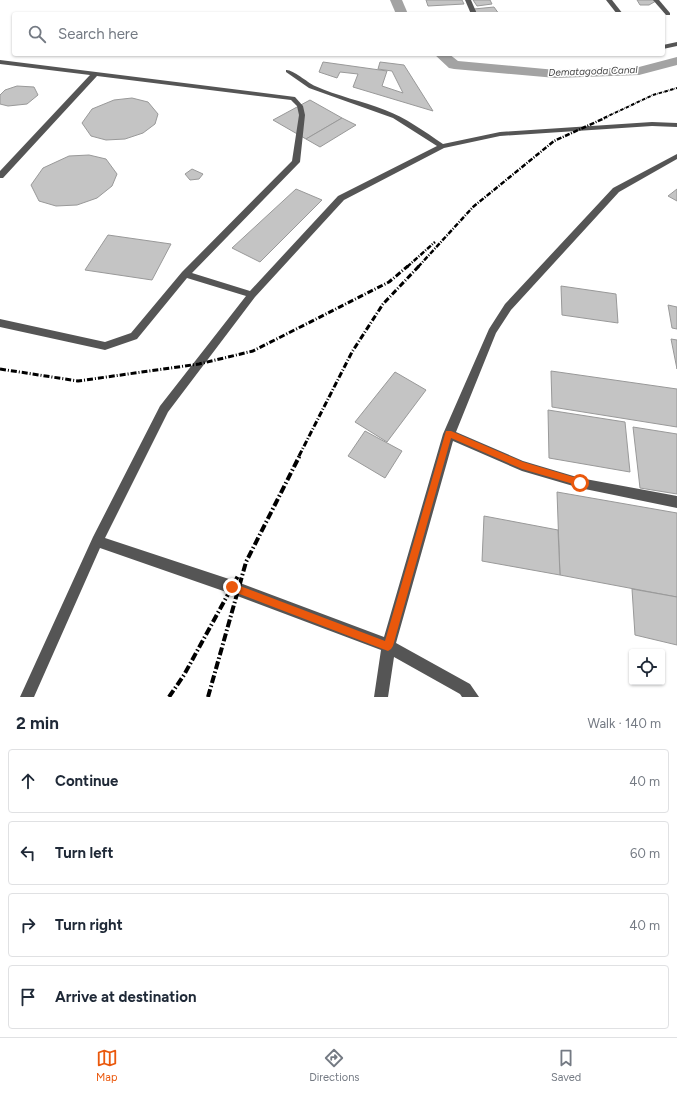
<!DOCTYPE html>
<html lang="en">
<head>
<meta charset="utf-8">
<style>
	body { margin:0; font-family:Figtree,sans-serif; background:#f6f6f7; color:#1f2937 }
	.controls { position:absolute; right:12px; bottom:12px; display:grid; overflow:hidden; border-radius:4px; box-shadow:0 1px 3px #0004 }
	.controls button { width:36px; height:36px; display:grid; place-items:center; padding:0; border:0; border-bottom:1px solid #e0e1e3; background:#fff; color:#1f2937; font:20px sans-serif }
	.stop { position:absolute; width:12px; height:12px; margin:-9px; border:3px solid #ea580c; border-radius:50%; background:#fff }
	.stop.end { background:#ea580c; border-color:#fff; box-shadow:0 1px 4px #0008 }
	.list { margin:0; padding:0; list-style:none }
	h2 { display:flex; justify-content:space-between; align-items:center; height:52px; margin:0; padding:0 16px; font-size:17px }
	h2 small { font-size:13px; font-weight:400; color:#747a83 }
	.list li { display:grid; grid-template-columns:26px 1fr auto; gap:12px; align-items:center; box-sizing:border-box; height:64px; margin:0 8px 8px; padding:0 8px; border:1px solid #e0e1e3; border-radius:4px }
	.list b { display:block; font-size:15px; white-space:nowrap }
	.list em { font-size:13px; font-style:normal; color:#747a83 }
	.icon { flex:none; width:22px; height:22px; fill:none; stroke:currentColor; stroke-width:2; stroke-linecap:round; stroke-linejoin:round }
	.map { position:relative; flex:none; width:677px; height:697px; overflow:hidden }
	.search { position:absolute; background:#fff; box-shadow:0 1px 3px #0004; left:12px; right:12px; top:12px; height:44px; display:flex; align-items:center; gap:10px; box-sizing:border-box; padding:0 14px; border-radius:4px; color:#747a83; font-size:15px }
	.sheet { height:340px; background:#fff }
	nav { display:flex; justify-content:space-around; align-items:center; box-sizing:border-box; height:56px; border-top:1px solid #e0e1e3; background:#fff; font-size:11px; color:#747a83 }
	nav a { display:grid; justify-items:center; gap:2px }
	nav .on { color:#ea580c }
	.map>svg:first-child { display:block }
</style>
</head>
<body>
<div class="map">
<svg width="677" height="697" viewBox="0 0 677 697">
	<rect width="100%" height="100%" fill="#fff"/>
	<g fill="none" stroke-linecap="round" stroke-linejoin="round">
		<g fill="#a3a3a3" fill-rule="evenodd">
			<path d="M390,0h12l6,14h-12z"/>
			<path d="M434,54h15l9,7 98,9 83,-3 38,-10v8l-38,10 -83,3 -102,-9 -5,-1z"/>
		</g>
	</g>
	<g fill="#c4c4c4" stroke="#999">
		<path d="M426,0h36l2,4 -36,2z"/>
		<path d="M473,0h17l2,4 -15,2z"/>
		<path d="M637,0h18l1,1 -7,4h-9z"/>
		<path d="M494,7l5,7h-22l-3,-5z"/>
		<path d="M323,62l64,9 -5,15 21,7 -11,-22 -14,-2 2,-7 24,3 29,46 -80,-24 5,-13 -18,-2 -3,6 -18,-6z"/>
		<path d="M17,86l17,1 4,8 -11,9 -19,2 -8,-2v-9l5,-5z"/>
		<path d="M132,98l16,4 10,12 -3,10 -12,9 -18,6 -19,1 -15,-4 -9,-13 10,-14 22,-9z"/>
		<path d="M310,100l32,18 -36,21 -33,-19z"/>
		<path d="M342,118l14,7 -36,22 -14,-8z"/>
		<path d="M89,155l17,4 11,15 -5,12 -15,12 -20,7 -21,1 -17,-5 -8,-16 12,-17 26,-12z"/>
		<path d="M192,169l11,5 -4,5 -9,1 -5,-6z"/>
		<path d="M296,189l26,11 -62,62 -28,-14z"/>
		<path d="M677,189v12l-9,-5z"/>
		<path d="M108,235l63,9 -19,36 -67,-10z"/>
		<path d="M561,286l55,8 2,29 -56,-8z"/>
		<path d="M668,305l9,2v22l-5,-1z"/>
		<path d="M671,339l6,1v29z"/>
		<path d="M551,371l126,18v38l-125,-20z"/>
		<path d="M395,372l31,18 -39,52 -32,-20z"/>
		<path d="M548,410l77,12 5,50 -81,-14z"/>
		<path d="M633,427l44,7v60l-37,-6z"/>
		<path d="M365,431l37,20 -17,27 -37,-22z"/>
		<path d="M557,492l120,21v84l-117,-22z"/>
		<path d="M484,516l74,14 2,45 -78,-14z"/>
		<path d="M632,589l45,8v48l-42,-10z"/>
	</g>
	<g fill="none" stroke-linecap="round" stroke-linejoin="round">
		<g fill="#555" fill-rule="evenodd">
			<path d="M465,0h6l6,14h-6z"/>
			<path d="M606,0h6l11,14h-6z"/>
			<path d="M653,0h6l11,13v2h-4z"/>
			<path d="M677,42v4l-14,3v-4z"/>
			<path d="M563,54h9l-3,2z"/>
			<path d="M0,60l295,37 8,9 2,9 -5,47 -108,111 58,18 88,-95 99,-50 -44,-28 -84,-30 -23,-16v-2c6,-1 21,12 29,16 22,10 47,15 70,24 21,8 39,21 58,34l57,-12 152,-10 25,1v4l-25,-1 -152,10 -56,12 -100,52 -89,97 -87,115 -63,126 127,42 152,57 59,-203 46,-105 16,-25 108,-116 64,-34v5l-58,33 -108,118 -15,23 -40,99 67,29 57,17 97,18v12l-97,-20 -58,-17 -69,-30 -57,202 74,41 9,13h-17l-2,-3 -66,-37 -6,40h-14l7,-47 -149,-56 -132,-46 -66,149h-14l73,-160 67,-131 86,-110 -59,-18 -50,61 -32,11 -105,-23v-8l105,23 26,-9 51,-61 110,-111 7,-46 -2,-9 -6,-6 -194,-24 -94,102h-3v-7l90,-96 -90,-11z"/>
		</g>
		<path stroke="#000" stroke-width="2" stroke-dasharray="3.5 1 0.5 1" stroke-linecap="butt" d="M604,118l49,-23 24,-7"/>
		<g stroke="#000" stroke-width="2.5" stroke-dasharray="5 1.5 1 1.5" stroke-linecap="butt">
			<path d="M407,267l28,-25"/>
			<path d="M418,267l55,-60 81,-66 53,-24"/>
		</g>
		<g stroke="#000" stroke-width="3" stroke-dasharray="6 2 1 2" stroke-linecap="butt">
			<path d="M0,369l78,12 121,-17 54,-13 136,-69 19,-16"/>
			<path d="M299,456l53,-104 31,-48 36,-38"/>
		</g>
		<g stroke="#000" stroke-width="4" stroke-dasharray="8 2.5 1.5 2.5" stroke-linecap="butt">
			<path d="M169,697l15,-22 54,-99"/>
			<path d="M208,697l38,-135 54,-107"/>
		</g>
	</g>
	<path fill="#ea580c" d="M446,431h5l72,31 57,17 4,4 -4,3 -58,-17 -71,-31 -58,208 -2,3 -3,2 -159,-61 -1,-3 1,-3 3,-1 153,58z"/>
	<g text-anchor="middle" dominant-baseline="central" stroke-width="3" stroke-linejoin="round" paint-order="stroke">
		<g font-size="10" font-style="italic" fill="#444" stroke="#fff">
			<text transform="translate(593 71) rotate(-2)">Dematagoda Canal</text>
		</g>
	</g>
</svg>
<div class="controls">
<button><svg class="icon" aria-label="locate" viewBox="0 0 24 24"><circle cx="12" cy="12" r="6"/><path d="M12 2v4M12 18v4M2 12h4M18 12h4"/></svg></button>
</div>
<div class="stop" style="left:580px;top:483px"></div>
<div class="stop end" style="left:232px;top:587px"></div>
<div class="search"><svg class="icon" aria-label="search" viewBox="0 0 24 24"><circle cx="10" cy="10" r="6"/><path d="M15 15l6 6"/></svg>Search here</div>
</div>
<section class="sheet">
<h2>2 min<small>Walk · 140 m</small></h2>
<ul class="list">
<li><svg class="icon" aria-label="ahead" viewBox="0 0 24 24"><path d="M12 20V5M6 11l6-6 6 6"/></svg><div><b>Continue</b></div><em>40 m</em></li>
<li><svg class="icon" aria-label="left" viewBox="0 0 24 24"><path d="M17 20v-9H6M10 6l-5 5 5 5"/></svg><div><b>Turn left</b></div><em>60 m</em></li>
<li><svg class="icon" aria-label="right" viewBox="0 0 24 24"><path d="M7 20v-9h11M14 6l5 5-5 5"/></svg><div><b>Turn right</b></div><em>40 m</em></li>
<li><svg class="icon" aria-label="arrive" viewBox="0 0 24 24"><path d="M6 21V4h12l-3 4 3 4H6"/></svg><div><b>Arrive at destination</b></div></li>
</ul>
</section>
<nav>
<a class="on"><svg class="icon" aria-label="map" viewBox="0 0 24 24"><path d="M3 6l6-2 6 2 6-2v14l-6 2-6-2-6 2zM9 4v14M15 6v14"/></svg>Map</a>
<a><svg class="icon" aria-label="directions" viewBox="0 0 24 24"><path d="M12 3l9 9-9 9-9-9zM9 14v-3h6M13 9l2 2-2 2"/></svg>Directions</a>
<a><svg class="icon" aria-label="saved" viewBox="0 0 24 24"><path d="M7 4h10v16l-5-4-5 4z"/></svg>Saved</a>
</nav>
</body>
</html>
